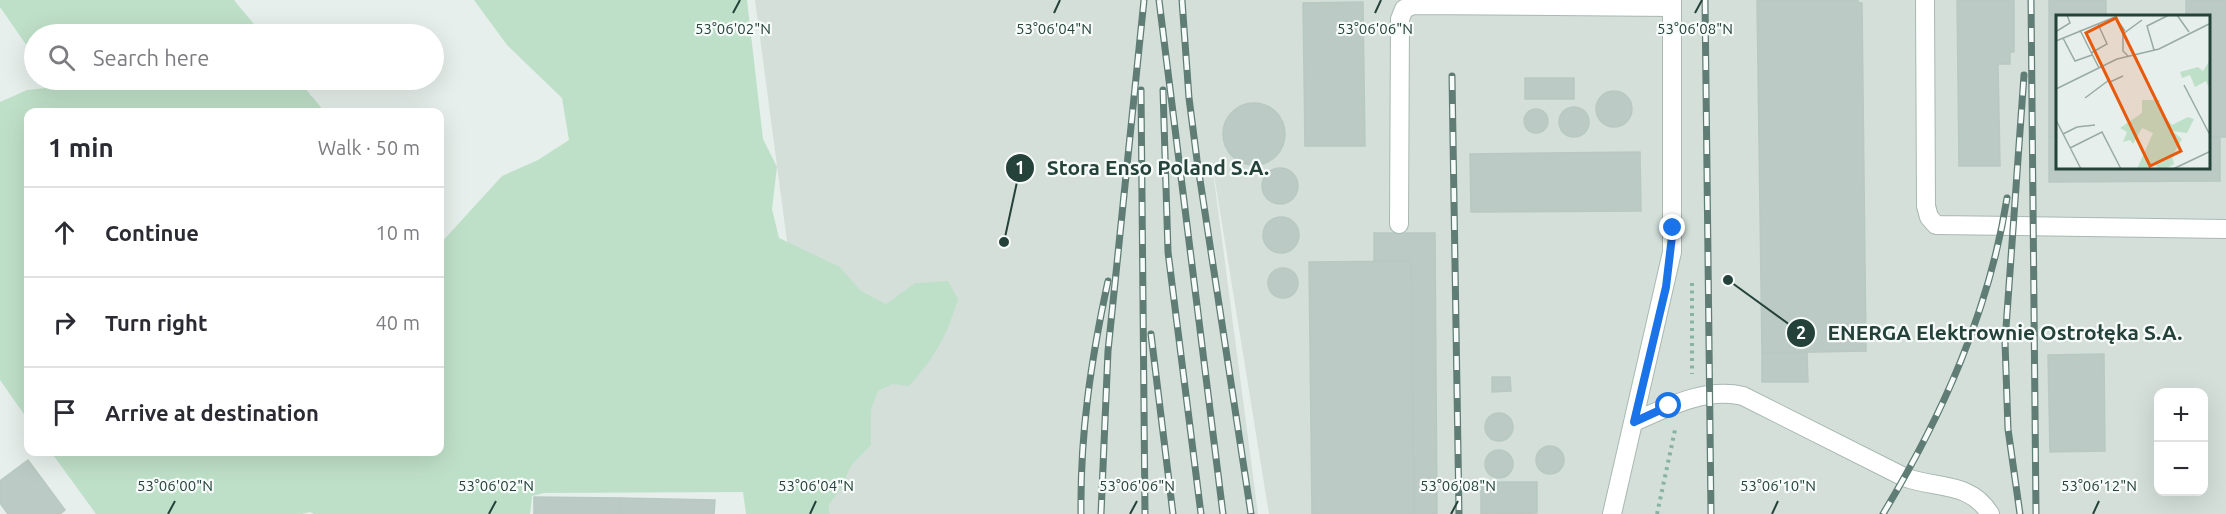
<!DOCTYPE html>
<html lang="en">
<head>
<meta charset="utf-8">
<style>
	body { margin:0; font-family:Ubuntu,sans-serif; background:#f7f7f7; color:#2b2b33 }
	.controls { position:absolute; right:18px; bottom:18px; display:grid; overflow:hidden; border-radius:12px; box-shadow:0 6px 24px #0002 }
	.controls button { width:54px; height:54px; display:grid; place-items:center; padding:0; border:0; border-bottom:2px solid #e1e1e2; background:#fff; color:#2b2b33; font:30px sans-serif }
	.stop { position:absolute; width:18px; height:18px; margin:-14px; border:4px solid #1a73e8; border-radius:50%; background:#fff }
	.stop.end { background:#1a73e8; border-color:#fff; box-shadow:0 2px 6px #0008 }
	.list { margin:0; padding:0; list-style:none }
	h2 { display:flex; justify-content:space-between; align-items:center; height:78px; margin:0; padding:0 24px; font-size:26px }
	h2 small { font-size:20px; font-weight:400; color:#7c7c81 }
	.list li { display:grid; grid-template-columns:39px 1fr auto; gap:18px; align-items:center; box-sizing:border-box; height:90px; padding:0 24px; border-top:2px solid #e1e1e2 }
	.list b { display:block; font-size:22px; white-space:nowrap }
	.list em { font-size:20px; font-style:normal; color:#7c7c81 }
	.icon { flex:none; width:33px; height:33px; fill:none; stroke:currentColor; stroke-width:2; stroke-linecap:round; stroke-linejoin:round }
	.map { position:relative; flex:none; width:2226px; height:514px; overflow:hidden }
	.search { position:absolute; background:#fff; box-shadow:0 6px 24px #0002; left:24px; top:24px; width:420px; height:66px; display:flex; align-items:center; gap:15px; box-sizing:border-box; padding:0 21px; border-radius:33px; color:#7c7c81; font-size:22px }
	.panel { position:absolute; background:#fff; box-shadow:0 6px 24px #0002; left:24px; top:108px; width:420px; height:348px; border-radius:12px }
	.map>svg:first-child { display:block }
</style>
</head>
<body>
<div class="map">
<svg width="2226" height="514" viewBox="0 0 2226 514">
	<rect width="100%" height="100%" fill="#e6efeb"/>
	<path fill="#d4dfda" fill-rule="evenodd" d="M755,0h1471v514h-957l-58,-358 47,358h-448l-7,-152zM2058,16h152v152h-152zM2158,392h46v100h-46z"/>
	<g fill="#bfe0c8">
		<path d="M0,0h234l28,34h-228v22l-34,-49z"/>
		<path d="M474,0h273l16,139 14,28 -5,42 7,29 61,29 21,24 25,13 29,-21 33,-2 10,18c-11,37 -23,58 -49,87l-16,-2 -15,7 -7,19v35l-20,21 -11,24 -12,16 2,8h-84l-3,-22 -199,1 -12,3 -2,18h-216l-4,-2 -8,2h-206l-45,-62h389v-208l62,-68 36,-16 31,-20 -7,-42 -55,-53z"/>
		<path d="M51,80h247l27,32h-297v308l-28,-40v-278l27,-12 19,-2z"/>
	</g>
	<g fill="#bbcac4" stroke="#b8c9c2" stroke-width="1.5">
		<path d="M1757,0h101v3h4l4,348 -104,2z"/>
		<path d="M1957,0h57v52h-4v12h-12l2,102h-41z"/>
		<path d="M2049,0h57v16h-48v121h-9z"/>
		<path d="M2186,0h40v137h-16v-121h-24z"/>
		<path d="M1363,2l2,144h-60l-2,-143z"/>
		<rect x="1525" y="78" width="49" height="21"/>
		<circle cx="1614" cy="109" r="18"/>
		<circle cx="1254" cy="134" r="31"/>
		<circle cx="1574" cy="122" r="15"/>
		<circle cx="1536" cy="121" r="12"/>
		<path d="M2049,137h9v31h152v-31h10v44l-171,1z"/>
		<path d="M1640,152l1,59 -170,1 -1,-58z"/>
		<circle cx="1280" cy="186" r="18"/>
		<circle cx="1281" cy="235" r="18"/>
		<path d="M1374,233h61l2,281h-23l-3,-253h-37z"/>
		<path d="M1411,261l3,253h-102l-3,-252z"/>
		<circle cx="1283" cy="283" r="15"/>
		<path d="M1807,352l1,30h-46v-29z"/>
		<path d="M2104,354l1,97 -55,1 -2,-97z"/>
		<path d="M1492,377h18l1,14 -19,1z"/>
		<circle cx="1499" cy="427" r="14"/>
		<circle cx="1550" cy="460" r="14"/>
		<circle cx="1499" cy="464" r="14"/>
		<path d="M28,460l37,50 -5,4h-52l-8,-11v-22z"/>
		<path d="M1481,482h56v31l-56,1z"/>
		<path d="M534,497l86,1v16h-86z"/>
		<path d="M620,498l95,2 -1,14h-94z"/>
	</g>
	<g fill="none" stroke-linecap="round" stroke-linejoin="round">
		<g stroke="#a8b8b2" stroke-width="20">
			<g id="service">
				<path d="M1925,0l1,206 3,11 7,8 290,4"/>
				<path d="M1399,224l1,-205 4,-10 9,-4 259,2"/>
				<path d="M1634,422c33,-15 72,-35 109,-26l161,81c31,12 66,4 86,37"/>
				<path d="M1612,514l60,-262v-252"/>
			</g>
		</g>
		<g stroke="#86b3a5" stroke-width="4" stroke-dasharray="3 4.5" stroke-linecap="butt">
			<path d="M1692,283v91"/>
			<path d="M1657,514l18,-84"/>
		</g>
		<use href="#service" stroke="#fff" stroke-width="18"/>
		<g stroke="#5f7d75" stroke-width="7">
			<g id="rail">
				<path d="M1159,0l64,514"/>
				<path d="M1182,0l7,98 8,62 54,354"/>
				<path d="M1705,0l6,514"/>
				<path d="M2031,0l5,514"/>
				<path d="M1452,76l7,438"/>
				<path d="M1141,90l4,424"/>
				<path d="M1163,90l5,162 33,262"/>
				<path d="M1151,334l22,180"/>
				<path d="M1081,514c-1,-81 10,-154 27,-233"/>
				<path d="M1101,514l7,-163 36,-351"/>
				<path d="M1883,514c59,-98 106,-202 124,-316"/>
				<path d="M2020,514l-12,-85 -3,-87 19,-267"/>
			</g>
		</g>
		<use href="#rail" stroke="#f7fbf9" stroke-width="4.5" stroke-dasharray="14" stroke-linecap="butt"/>
	</g>
	<g fill="none" stroke-linecap="round" stroke-linejoin="round">
		<path stroke="#1a73e8" stroke-width="8" d="M1669,406l-35,16 32,-135 7,-59"/>
	</g>
	<path fill="none" stroke="#24423a" stroke-width="2" d="M733,13l7,-13M1054,13l6,-13M1375,13l6,-13M1695,13l7,-13M168,514l7,-13M489,514l7,-13M810,514l6,-13M1130,514l7,-13M1451,514l7,-13M1772,514l6,-13M2093,514l6,-13"/>
	<g transform="translate(2056 15)">
		<rect width="154" height="154" fill="#e6efeb"/>
		<path d="M154,45v30l-4,-9 -11,6 -5,-12 -8,3 -2,-6 18,-5 5,4zM86,85h18l-2,8 14,17 16,-8 6,2 -7,14 -15,-2 10,8 -10,18 2,7 -9,5h-7l-4,-8 -5,8h-12l16,-36 -11,-5 -9,16 -3,-4 -7,2 4,-10 -7,-4 22,-15z" fill="#bfe0c8"/>
		<path fill="none" stroke="#98aaa4" stroke-width="1.5" d="M121,0l12,17M24,15l19,38M1,16l13,-8 -3,-8M7,23l12,23 17,-6M0,26l59,-24 10,14M98,35l-7,-24 22,-11M35,38l16,-9 -9,-20M72,41l-5,-5v-17l19,-14M46,51l8,16 13,-6M128,70l27,52M0,74l61,-30 42,-10 52,-26M29,83l24,-18M0,105l25,49M7,119l14,-7 18,-2M14,133l32,-16 19,37M117,154l38,-18"/>
		<path fill="#e8590c" fill-opacity="0.15" stroke="#e8590c" stroke-width="3" d="M60,3l65,133 -31,15 -64,-133z"/>
		<rect width="154" height="154" fill="none" stroke="#24423a" stroke-width="3"/>
	</g>
	<g font-size="15" text-anchor="middle" fill="#24423a" stroke="#f7fbf9" stroke-width="4.5" stroke-linejoin="round" paint-order="stroke">
		<text x="1695" y="34">53°06'08"N</text>
		<text x="733" y="34">53°06'02"N</text>
		<text x="1054" y="34">53°06'04"N</text>
		<text x="1375" y="34">53°06'06"N</text>
		<text x="175" y="491">53°06'00"N</text>
		<text x="496" y="491">53°06'02"N</text>
		<text x="816" y="491">53°06'04"N</text>
		<text x="1137" y="491">53°06'06"N</text>
		<text x="1458" y="491">53°06'08"N</text>
		<text x="1778" y="491">53°06'10"N</text>
		<text x="2099" y="491">53°06'12"N</text>
	</g>
	<path fill="none" stroke="#24423a" stroke-width="2" d="M1004 242L1020 168M1728 280L1801 333"/>
	<g fill="#24423a" stroke="#f7fbf9" stroke-width="2">
		<circle cx="1004" cy="242" r="6"/>
		<circle cx="1728" cy="280" r="6"/>
		<circle cx="1020" cy="168" r="15"/>
		<circle cx="1801" cy="333" r="15"/>
	</g>
	<g font-size="18" text-anchor="middle" font-weight="bold" fill="#fff">
		<text x="1020" y="174">1</text>
		<text x="1801" y="339">2</text>
	</g>
	<g font-size="21" text-anchor="middle" font-weight="bold" fill="#24423a" stroke="#f7fbf9" stroke-width="4.5" stroke-linejoin="round" paint-order="stroke">
		<text x="1158" y="175">Stora Enso Poland S.A.</text>
		<text x="2005" y="340">ENERGA Elektrownie Ostrołęka S.A.</text>
	</g>
</svg>
<div class="controls">
<button>+</button>
<button>−</button>
</div>
<div class="stop" style="left:1669px;top:406px"></div>
<div class="stop end" style="left:1673px;top:228px"></div>
<div class="search"><svg class="icon" aria-label="search" viewBox="0 0 24 24"><circle cx="10" cy="10" r="6"/><path d="M15 15l6 6"/></svg>Search here</div>
<section class="panel">
<h2>1 min<small>Walk · 50 m</small></h2>
<ul class="list">
<li><svg class="icon" aria-label="ahead" viewBox="0 0 24 24"><path d="M12 20V5M6 11l6-6 6 6"/></svg><div><b>Continue</b></div><em>10 m</em></li>
<li><svg class="icon" aria-label="right" viewBox="0 0 24 24"><path d="M7 20v-9h11M14 6l5 5-5 5"/></svg><div><b>Turn right</b></div><em>40 m</em></li>
<li><svg class="icon" aria-label="arrive" viewBox="0 0 24 24"><path d="M6 21V4h12l-3 4 3 4H6"/></svg><div><b>Arrive at destination</b></div></li>
</ul>
</section>
</div>
</body>
</html>
